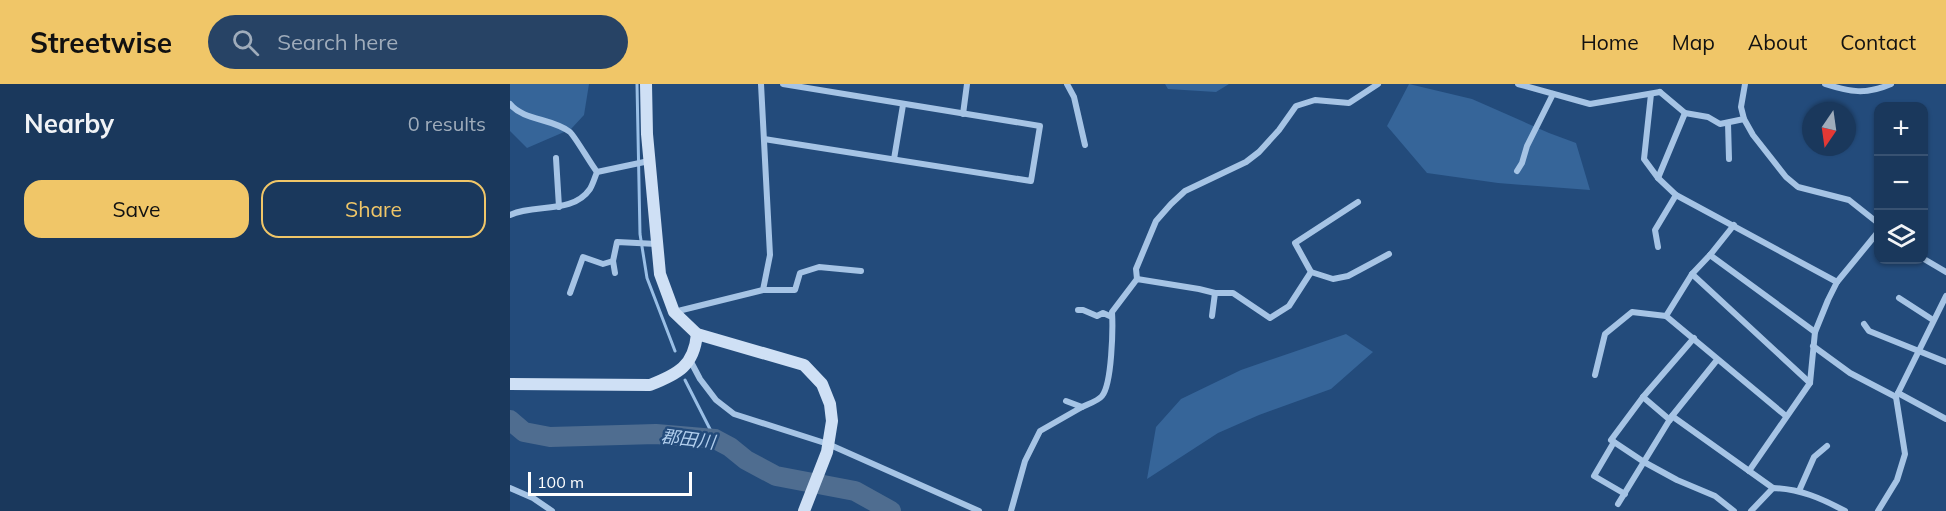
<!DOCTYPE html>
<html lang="en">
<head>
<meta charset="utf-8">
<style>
	body { margin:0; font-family:Mulish,"Noto Sans JP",sans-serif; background:#274365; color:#f1f3f6 }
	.controls { position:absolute; right:18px; top:18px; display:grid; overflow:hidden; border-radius:12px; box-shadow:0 2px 4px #0004 }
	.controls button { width:54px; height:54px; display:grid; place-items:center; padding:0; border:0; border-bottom:2px solid #385272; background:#1a385c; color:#f1f3f6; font:30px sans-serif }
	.compass { position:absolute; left:1292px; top:18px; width:54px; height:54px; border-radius:50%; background:#1a385c; box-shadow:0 2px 4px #0004; rotate:193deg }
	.scale { position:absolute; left:18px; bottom:15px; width:164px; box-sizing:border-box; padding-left:6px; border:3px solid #fff; border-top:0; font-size:16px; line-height:21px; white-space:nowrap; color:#fff; -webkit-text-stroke:4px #234b7b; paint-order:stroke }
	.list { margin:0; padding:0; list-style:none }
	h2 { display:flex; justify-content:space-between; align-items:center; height:78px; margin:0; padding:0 24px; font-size:26px }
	h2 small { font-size:20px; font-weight:400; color:#9facbb }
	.actions { display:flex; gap:12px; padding:18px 24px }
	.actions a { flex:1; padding:14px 0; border:2px solid #f0c668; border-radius:18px; text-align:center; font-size:21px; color:#f0c668 }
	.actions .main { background:#f0c668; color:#111 }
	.icon { flex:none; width:33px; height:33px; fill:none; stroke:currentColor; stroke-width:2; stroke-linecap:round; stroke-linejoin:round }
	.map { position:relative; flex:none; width:1436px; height:427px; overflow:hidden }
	header { display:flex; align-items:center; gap:36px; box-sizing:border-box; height:84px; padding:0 30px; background:#f0c668; color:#111 }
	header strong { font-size:28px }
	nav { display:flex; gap:33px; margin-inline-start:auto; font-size:21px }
	.search { width:420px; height:54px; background:#274365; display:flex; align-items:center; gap:15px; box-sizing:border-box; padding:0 21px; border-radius:33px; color:#9facbb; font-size:22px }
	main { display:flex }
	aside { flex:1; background:#1a385c }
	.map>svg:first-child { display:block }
</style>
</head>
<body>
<header>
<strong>Streetwise</strong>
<div class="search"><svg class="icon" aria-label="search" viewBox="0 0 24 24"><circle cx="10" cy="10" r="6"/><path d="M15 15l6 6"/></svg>Search here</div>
<nav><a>Home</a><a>Map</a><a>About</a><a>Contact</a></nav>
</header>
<main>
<aside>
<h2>Nearby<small>0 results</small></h2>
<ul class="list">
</ul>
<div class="actions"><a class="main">Save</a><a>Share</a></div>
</aside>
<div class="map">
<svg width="1436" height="427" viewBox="0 0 1436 427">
	<rect width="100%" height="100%" fill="#234b7b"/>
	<g fill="#366599">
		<path d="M0,0h79l-5,31 -13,14 -44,19 -17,-17z"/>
		<path d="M655,0h64l-13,8 -48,-3z"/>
		<path d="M899,0l63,15 77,34 27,10 14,47 -92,-7 -71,-10 -40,-47z"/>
		<path d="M836,250l27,18 -42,37 -72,26 -41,18 -71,46 9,-52 25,-28 60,-29z"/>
	</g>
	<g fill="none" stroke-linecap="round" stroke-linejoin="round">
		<g stroke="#9abfe6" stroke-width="3">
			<path d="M127,0l3,150 7,44 28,73"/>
			<path d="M175,296l30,59"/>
		</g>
		<path stroke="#4f6d90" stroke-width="20" d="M0,336l14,12 26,5 106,-3 59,5 15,8 16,13 30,16 79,15 36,20"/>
		<g stroke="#a6c4e5" stroke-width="6">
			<path d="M557,0l7,13 11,48"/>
			<path d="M1008,0l72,20 70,-12"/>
			<path d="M1235,0l-4,23 3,12 9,16 33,42 12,10 51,13 29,23"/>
			<path d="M1315,0c25,8 41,11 66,0"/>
			<path d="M1150,8l25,21 23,4 12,7 24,-5"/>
			<path d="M1141,10l-7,65 14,19 18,17 161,87"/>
			<path d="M0,20c14,17 42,14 60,28 6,6 20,31 27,40"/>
			<path d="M453,30l4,-30"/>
			<path d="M1218,39l1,36"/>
			<path d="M254,55l267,42 9,-55 -257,-42"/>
			<path d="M46,74l3,49"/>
			<path d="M384,75l9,-54"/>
			<path d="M1007,87l5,-8 5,-17 26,-52"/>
			<path d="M87,88l52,-11"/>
			<path d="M1148,94l27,-65"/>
			<path d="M0,131c24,-12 62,0 80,-26 3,-5 5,-12 7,-17"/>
			<path d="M1224,141l-24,30 -18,19 -26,42 120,100"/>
			<path d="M1148,163l-3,-17 21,-35"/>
			<path d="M1200,171l105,77"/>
			<path d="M1414,175l22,13"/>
			<path d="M801,188l22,7 15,-3 41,-22"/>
			<path d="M105,189l-2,-12 4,-19 40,2"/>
			<path d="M1182,190l118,109"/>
			<path d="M627,195l-1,-10 20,-48 15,-17 14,-13 61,-29 13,-10 20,-22 17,-24 19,-6 34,3 29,-19"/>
			<path d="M253,206h32l5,-17 19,-6 42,4"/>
			<path d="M60,209l13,-36 20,7 10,-3"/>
			<path d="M1389,214l34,22"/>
			<path d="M568,226h5l14,6 6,-3 9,4"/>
			<path d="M164,228l89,-22 7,-35 -9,-171"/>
			<path d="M702,232l3,-23"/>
			<path d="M1354,240l5,7 77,31"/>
			<path d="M1184,254l-51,59 -32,43 33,22 33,18 38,16 19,15"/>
			<path d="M1303,262l37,27 46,24"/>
			<path d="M180,276l10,19 16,21 18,14 94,30 151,67"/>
			<path d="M1207,276l-45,56 101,72"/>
			<path d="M1085,291l10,-41 27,-22 34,4"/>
			<path d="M1388,309l48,26"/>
			<path d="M1133,313l27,23"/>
			<path d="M572,323c6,-3 16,-6 20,-11 10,-12 11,-68 10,-84l25,-33 62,10 16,4h18l37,25 19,-12 22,-34 -16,-29 63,-41"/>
			<path d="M1104,358l-20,34 31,18"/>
			<path d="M1239,387l61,-88 5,-51 13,-32 9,-18 41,-50"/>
			<path d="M0,404l23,10 19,13"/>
			<path d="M1289,407l15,-34 13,-11"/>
			<path d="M1108,420l54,-88"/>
			<path d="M501,427l14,-50 15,-30 42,-24 -16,-6"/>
			<path d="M1241,427l22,-23c27,1 48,10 72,23"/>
			<path d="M1368,427l19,-31 8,-26 -9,-57 50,-101"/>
		</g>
		<g stroke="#cfe0f5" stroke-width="12">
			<path d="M136,0l1,50 13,140 14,38 23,22 107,31 18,19 8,20 2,17 -5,31 -23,59"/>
			<path d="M0,300l140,1c28,-11 44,-19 47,-51"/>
		</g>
	</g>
	<g text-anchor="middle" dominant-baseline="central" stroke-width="5" stroke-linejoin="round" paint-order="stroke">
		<g font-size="18" font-style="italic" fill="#b1ceed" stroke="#234b7b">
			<text transform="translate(178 355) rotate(7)">郡田川</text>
		</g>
	</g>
</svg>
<div class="controls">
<button>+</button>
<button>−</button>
<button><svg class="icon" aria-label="layers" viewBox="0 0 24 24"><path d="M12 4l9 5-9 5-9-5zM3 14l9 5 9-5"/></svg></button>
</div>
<svg class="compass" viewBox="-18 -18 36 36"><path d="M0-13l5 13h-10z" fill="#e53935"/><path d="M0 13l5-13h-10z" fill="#9facbb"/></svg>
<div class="scale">100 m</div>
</div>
</main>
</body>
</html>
